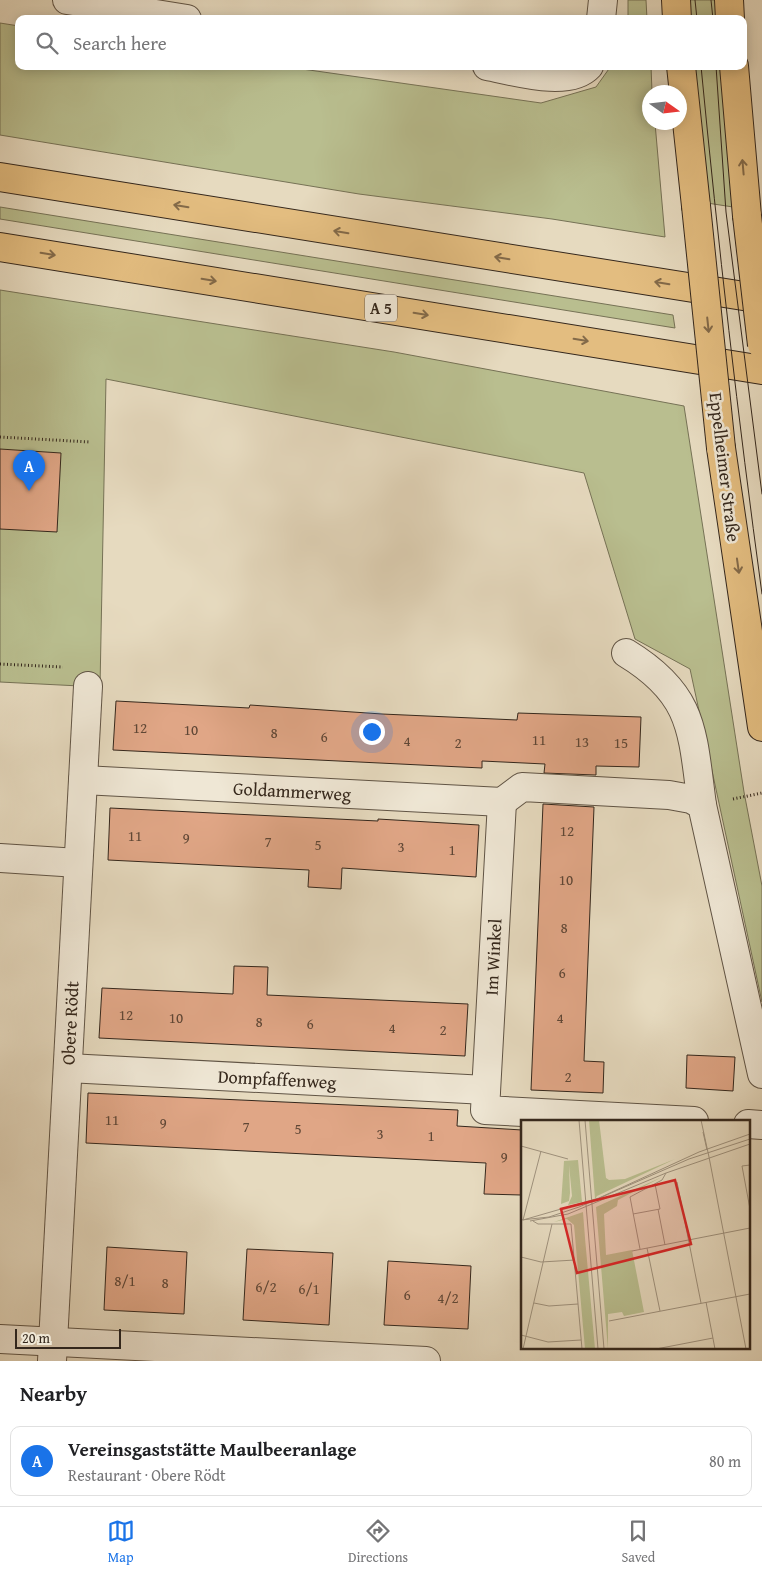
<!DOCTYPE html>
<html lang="en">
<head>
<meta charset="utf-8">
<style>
	body { margin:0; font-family:"Gentium Book Plus",serif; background:#f6f6f6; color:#202124 }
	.compass { position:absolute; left:642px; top:85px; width:45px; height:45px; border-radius:50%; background:#fff; box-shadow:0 2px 12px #0003; rotate:104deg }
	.scale { position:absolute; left:15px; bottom:12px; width:106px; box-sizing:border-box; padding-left:5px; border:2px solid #34271c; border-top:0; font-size:14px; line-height:18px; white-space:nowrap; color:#34271c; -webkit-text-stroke:4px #efe7d5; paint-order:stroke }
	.you { position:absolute; left:371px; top:731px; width:18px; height:18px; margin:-12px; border:4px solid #fff; border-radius:50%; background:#1a73e8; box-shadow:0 0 0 8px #1a73e833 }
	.badge { display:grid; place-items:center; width:32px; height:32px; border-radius:50%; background:#1a73e8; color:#fff; font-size:16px; font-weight:700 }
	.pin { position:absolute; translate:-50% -41px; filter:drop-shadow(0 1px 2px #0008) }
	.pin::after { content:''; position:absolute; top:26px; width:18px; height:15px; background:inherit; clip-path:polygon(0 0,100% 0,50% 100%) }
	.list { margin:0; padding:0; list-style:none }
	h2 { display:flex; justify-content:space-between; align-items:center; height:65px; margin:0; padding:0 20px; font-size:21px }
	h2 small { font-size:16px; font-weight:400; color:#757577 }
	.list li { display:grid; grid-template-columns:32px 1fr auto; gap:15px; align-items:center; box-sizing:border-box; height:70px; margin:0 10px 10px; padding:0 10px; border:1px solid #e0e0e0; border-radius:10px }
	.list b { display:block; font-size:19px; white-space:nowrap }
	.list p { margin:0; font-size:16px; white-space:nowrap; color:#757577 }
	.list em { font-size:16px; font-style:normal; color:#757577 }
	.icon { flex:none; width:28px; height:28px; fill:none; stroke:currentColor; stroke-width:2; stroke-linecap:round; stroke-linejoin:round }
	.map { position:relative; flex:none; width:762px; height:1361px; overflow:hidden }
	.search { position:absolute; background:#fff; box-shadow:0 2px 12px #0003; left:15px; right:15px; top:15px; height:55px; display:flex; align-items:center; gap:12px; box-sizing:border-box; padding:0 18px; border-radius:10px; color:#757577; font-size:19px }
	.sheet { height:145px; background:#fff }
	nav { display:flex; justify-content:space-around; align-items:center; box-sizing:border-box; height:70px; border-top:1px solid #e0e0e0; background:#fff; font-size:14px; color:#757577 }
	nav a { display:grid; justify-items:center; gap:2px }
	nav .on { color:#1a73e8 }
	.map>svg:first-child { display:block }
</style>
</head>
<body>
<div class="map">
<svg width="762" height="1361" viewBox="0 0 762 1361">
	<rect width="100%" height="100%" fill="#e6dabf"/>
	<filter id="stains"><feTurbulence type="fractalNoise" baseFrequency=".004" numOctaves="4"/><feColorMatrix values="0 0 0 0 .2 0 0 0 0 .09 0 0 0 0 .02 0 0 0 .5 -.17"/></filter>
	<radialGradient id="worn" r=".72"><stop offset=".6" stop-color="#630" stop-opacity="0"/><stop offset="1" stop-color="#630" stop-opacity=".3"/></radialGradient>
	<g fill="#b9be8f" stroke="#767256">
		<path d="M628,0h18l1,19h-19z"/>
		<path d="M689,0h29l1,19h-28z"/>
		<path d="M0,23l19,3v40h262l260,37 55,-16 15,-21h40l1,26h-2v30l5,1 10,114 -113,-18 -193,-25 -359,-59z"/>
		<path d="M695,66h28l10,141 -26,-4z"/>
		<path d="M0,207l673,108 2,13 -675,-109z"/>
		<path d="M0,290l394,62 290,54 60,386 18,94v116l-72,-333 -55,-30 -51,-166 -478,-94 -6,308 -100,-5z"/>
	</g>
	<g fill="#e0a686" stroke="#34271c">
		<path d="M0,449l61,4 -4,79 -57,-3z"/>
		<path d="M116,701l133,7 1,-3 132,9 135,6 1,-7 123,4 -2,50 -43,-1v9l-52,-2 1,-9 -63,-3v7l-369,-18z"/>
		<path d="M543,804l51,3 -10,254 20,1 -1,31 -72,-3z"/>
		<path d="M110,808l268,13v-2l101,6 -3,52 -134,-9 -1,21 -33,-2 1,-17 -201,-10z"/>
		<path d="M234,966l34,1 -1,28 201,9 -3,52 -366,-18 3,-50 131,6z"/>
		<path d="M687,1055l48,2 -2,34 -47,-3z"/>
		<path d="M88,1093l370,17 -1,16 65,4 -1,65 -37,-1 2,-31 -400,-20z"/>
		<path d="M107,1247l80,5 -3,62 -80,-4z"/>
		<path d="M247,1249l86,4 -4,72 -86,-5z"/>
		<path d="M388,1261l83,5 -3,63 -84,-4z"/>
	</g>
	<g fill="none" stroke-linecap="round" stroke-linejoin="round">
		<g stroke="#605445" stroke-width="30">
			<g id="minor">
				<path d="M67,0l120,19"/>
				<path d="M601,19l2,-19"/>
				<path d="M487,66c27,5 82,22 102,0"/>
				<path d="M626,653c69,42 66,79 76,152"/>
				<path d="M83,780l419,22"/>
				<path d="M502,802l-17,308 209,11"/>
				<path d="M502,802l20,-15 147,8 22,4 11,6 60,269"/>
				<path d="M0,858l78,5"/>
				<path d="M68,1068l418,22"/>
				<path d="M748,1124l14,1"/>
				<path d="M0,1339l426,22"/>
				<path d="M52,1361l36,-675"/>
			</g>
		</g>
		<g stroke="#34271c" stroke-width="30">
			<g id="major">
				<path d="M676,0l1,19"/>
				<path d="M729,0l1,19"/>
				<path d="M681,66l15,140"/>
				<path d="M734,66l13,150"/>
				<path d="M721,448l41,279"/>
			</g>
		</g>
		<g stroke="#34271c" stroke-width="30">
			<g id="highway">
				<path d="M0,177l762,122"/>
				<path d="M0,247l762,123"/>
			</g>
		</g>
		<g stroke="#34271c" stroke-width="3" stroke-dasharray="1 2.5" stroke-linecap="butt">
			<path d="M0,437l90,5"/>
			<path d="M0,664l63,3"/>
			<path d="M733,799l29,-6"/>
		</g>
		<use href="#minor" stroke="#efe7d5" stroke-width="28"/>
		<use href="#major" stroke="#e3bd80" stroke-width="28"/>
		<use href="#highway" stroke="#e3bd80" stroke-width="28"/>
		<g stroke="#34271c" stroke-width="1">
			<path d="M695,0l2,19"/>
			<path d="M711,0l2,19"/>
			<path d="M701,66c17,177 37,352 61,528"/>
			<path d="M716,66l10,146 36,282"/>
		</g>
		<g stroke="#34271c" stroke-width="30" stroke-linecap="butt">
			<g id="major-bridge">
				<path d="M696,206l25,242"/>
				<path d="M747,216l15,129"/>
			</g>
		</g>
		<use href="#major-bridge" stroke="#e3bd80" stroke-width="28"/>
	</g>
	<defs><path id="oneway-shaft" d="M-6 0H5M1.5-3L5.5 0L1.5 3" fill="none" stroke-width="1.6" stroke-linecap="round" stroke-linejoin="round" transform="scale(1.25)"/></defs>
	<g stroke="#836a49">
		<use href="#oneway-shaft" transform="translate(743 167) rotate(-95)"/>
		<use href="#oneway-shaft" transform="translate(181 206) rotate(-171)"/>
		<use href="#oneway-shaft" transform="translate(341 232) rotate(-171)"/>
		<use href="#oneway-shaft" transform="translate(48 254) rotate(9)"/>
		<use href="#oneway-shaft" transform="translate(502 258) rotate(-171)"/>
		<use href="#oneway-shaft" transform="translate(209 280) rotate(9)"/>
		<use href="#oneway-shaft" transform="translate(662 283) rotate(-171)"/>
		<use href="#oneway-shaft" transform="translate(421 314) rotate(9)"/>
		<use href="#oneway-shaft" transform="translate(708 325) rotate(84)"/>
		<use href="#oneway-shaft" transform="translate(581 340) rotate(9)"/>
		<use href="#oneway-shaft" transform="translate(738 566) rotate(82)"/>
	</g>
	<g text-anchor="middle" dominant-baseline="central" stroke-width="5" stroke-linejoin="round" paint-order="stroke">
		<g font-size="15" fill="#5f4736">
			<text x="140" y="727">12</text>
			<text x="191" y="729">10</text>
			<text x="274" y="732">8</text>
			<text x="324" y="736">6</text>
			<text x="539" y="739">11</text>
			<text x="407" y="740">4</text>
			<text x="582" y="741">13</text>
			<text x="458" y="742">2</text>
			<text x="621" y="742">15</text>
			<text x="567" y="830">12</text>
			<text x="135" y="835">11</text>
			<text x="186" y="837">9</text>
			<text x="268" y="841">7</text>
			<text x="318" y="844">5</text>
			<text x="401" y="846">3</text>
			<text x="452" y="849">1</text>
			<text x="566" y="879">10</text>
			<text x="564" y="927">8</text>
			<text x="562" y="972">6</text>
			<text x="126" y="1014">12</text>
			<text x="176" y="1017">10</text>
			<text x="560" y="1017">4</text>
			<text x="259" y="1021">8</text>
			<text x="310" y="1023">6</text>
			<text x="392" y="1027">4</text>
			<text x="443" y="1029">2</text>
			<text x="568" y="1076">2</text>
			<text x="112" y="1119">11</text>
			<text x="163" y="1122">9</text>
			<text x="246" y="1126">7</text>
			<text x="298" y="1128">5</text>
			<text x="380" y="1133">3</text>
			<text x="431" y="1135">1</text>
			<text x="504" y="1156">9</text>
			<text x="125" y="1280">8/1</text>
			<text x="165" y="1282">8</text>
			<text x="266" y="1286">6/2</text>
			<text x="309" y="1288">6/1</text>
			<text x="407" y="1294">6</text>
			<text x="448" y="1297">4/2</text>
		</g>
		<rect fill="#efe7d5" stroke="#6c6154" stroke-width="1" x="365" y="294.5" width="32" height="27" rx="4"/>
		<g font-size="16" font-weight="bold" fill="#34271c">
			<text x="381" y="308">A 5</text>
		</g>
		<g font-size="18" fill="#34271c" stroke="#efe7d5">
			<text transform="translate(725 467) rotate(83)">Eppelheimer Straße</text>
			<text transform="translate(292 791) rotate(3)">Goldammerweg</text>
			<text transform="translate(493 957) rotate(-87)">Im Winkel</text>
			<text transform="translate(70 1023) rotate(-87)">Obere Rödt</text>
			<text transform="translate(277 1079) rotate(3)">Dompfaffenweg</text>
		</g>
	</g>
	<g transform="translate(521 1120)">
		<rect width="229" height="229" fill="#e6dabf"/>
		<path d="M68,0h10l7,58 3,2 16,-1 50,-20 -78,37 -2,3zM57,40l4,42 -14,3 4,-9 -3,-31 1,28 -1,8 -8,3 3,-43zM141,57l-44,23 -1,6 -13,8 2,41 26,-5 12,62 -20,4 -2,-4 -14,2v35l-12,-142zM62,92l2,26 10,111h-10l-11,-124 -7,-6 -13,3z" fill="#b9be8f"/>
		<path fill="none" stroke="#9f927e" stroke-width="1" d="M58,0l19,229M64,0l19,229M180,0l8,37M182,12l4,18M0,26l47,13M188,37l37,192M229,45l-8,1 8,43M156,62l24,121M137,89l7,36M112,94l27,-5 -5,-25M0,100l28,-3 30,-10 110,-48 61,-20M2,100l18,-69M2,100l76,-22 100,-46 51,-18M9,101l38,-7 98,-41 84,-29M12,101l5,3h33l11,125M126,128l13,63M119,129l-10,-52 32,-17 4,-7M111,131l118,-23M0,137l20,5 34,-2M185,182l9,47M13,183l15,3 29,-2M88,201l141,-27M0,215l27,7 33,-2M2,229l29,-125M135,229l57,-11"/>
		<path fill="#d62828" fill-opacity="0.15" stroke="#d62828" stroke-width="2.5" d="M154,60l16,64 -114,29 -16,-64z"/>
		<rect width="229" height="229" fill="none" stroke="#34271c" stroke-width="2.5"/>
	</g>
	<rect width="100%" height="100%" filter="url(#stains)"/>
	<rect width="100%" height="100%" fill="url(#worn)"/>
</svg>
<svg class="compass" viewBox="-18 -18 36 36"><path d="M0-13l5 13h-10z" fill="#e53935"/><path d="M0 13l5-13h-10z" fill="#757577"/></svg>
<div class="scale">20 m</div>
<div class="you"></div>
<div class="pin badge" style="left:29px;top:491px">A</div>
<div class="search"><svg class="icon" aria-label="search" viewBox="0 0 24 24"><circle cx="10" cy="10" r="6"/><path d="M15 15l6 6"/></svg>Search here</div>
</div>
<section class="sheet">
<h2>Nearby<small></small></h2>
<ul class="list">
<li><span class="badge">A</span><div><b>Vereinsgaststätte Maulbeeranlage</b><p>Restaurant · Obere Rödt</p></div><em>80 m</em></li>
</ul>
</section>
<nav>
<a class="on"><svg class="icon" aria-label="map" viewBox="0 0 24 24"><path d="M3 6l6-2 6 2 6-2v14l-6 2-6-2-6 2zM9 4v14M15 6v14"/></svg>Map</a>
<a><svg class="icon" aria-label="directions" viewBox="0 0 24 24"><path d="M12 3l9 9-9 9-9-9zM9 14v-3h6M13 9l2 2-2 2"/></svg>Directions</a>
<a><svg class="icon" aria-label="saved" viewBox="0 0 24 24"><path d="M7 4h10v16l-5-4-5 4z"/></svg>Saved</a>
</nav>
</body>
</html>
